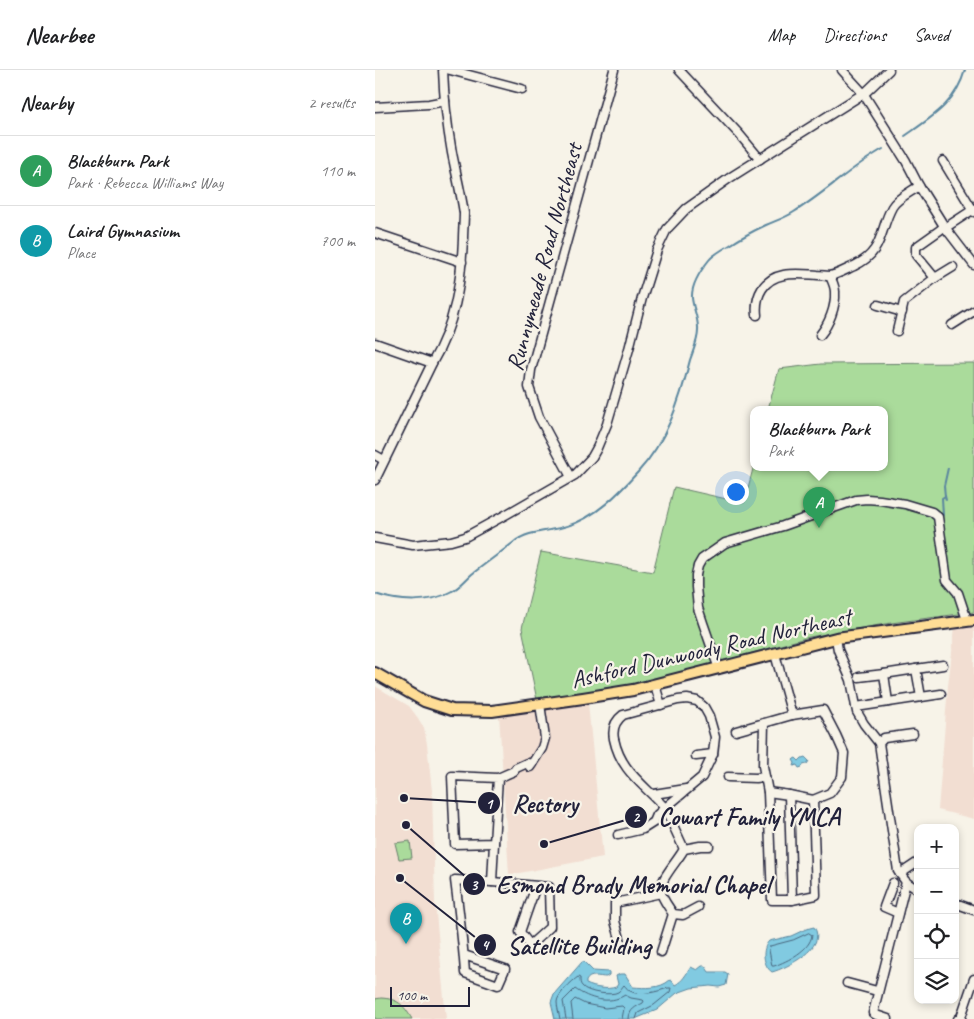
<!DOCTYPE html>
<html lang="en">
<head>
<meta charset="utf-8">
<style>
	body { margin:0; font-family:Caveat,sans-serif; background:#f6f6f6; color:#202124 }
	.controls { position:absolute; right:15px; bottom:15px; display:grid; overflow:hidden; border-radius:10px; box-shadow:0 2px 8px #0003 }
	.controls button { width:45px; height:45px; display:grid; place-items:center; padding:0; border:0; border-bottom:1px solid #e0e0e0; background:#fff; color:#202124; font:25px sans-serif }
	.scale { position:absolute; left:15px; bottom:12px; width:80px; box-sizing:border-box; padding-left:5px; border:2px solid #22223b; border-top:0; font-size:14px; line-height:18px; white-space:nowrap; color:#22223b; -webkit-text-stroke:4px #f7f3e8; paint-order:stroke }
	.you { position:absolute; left:360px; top:421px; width:18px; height:18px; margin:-12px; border:4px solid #fff; border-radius:50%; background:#1a73e8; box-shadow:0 0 0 8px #1a73e833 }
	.badge { display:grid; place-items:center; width:32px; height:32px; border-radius:50%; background:#ea580c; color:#fff; font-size:16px; font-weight:700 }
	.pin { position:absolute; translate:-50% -41px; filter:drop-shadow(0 1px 2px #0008) }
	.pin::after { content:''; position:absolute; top:26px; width:18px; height:15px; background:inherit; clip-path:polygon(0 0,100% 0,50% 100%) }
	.popup { position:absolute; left:375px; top:336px; width:138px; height:65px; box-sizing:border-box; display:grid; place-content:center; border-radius:10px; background:#fff; filter:drop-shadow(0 1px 4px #0005); font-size:16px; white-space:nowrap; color:#757577 }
	.popup b { font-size:19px; color:#202124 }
	.popup::after { content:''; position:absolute; left:50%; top:100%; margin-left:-10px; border:10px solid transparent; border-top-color:#fff }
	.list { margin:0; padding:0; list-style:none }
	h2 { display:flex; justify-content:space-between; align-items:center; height:65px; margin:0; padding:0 20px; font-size:21px }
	h2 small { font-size:16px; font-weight:400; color:#757577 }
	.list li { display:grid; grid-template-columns:32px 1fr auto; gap:15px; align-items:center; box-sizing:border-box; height:70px; padding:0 20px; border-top:1px solid #e0e0e0 }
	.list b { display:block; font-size:19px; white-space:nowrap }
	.list p { margin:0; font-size:16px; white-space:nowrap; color:#757577 }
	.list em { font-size:16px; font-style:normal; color:#757577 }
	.icon { flex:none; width:28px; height:28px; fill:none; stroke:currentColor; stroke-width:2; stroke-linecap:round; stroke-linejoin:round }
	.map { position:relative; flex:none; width:599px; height:949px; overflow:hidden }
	header { display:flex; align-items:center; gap:30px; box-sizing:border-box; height:70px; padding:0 25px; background:#fff; border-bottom:1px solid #e0e0e0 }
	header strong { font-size:24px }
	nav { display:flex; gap:28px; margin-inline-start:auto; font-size:18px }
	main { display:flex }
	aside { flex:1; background:#fff }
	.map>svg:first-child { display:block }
</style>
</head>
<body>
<header>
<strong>Nearbee</strong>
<nav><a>Map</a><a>Directions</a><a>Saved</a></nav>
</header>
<main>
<aside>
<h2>Nearby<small>2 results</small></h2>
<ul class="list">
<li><span class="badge" style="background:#2e9e5b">A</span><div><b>Blackburn Park</b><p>Park · Rebecca Williams Way</p></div><em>110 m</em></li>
<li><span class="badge" style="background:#0f9aa8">B</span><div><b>Laird Gymnasium</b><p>Place</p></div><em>700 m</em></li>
</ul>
</aside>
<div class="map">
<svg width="599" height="949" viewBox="0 0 599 949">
	<rect width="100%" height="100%" fill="#f7f3e8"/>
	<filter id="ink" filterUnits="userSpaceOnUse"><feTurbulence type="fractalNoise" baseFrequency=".02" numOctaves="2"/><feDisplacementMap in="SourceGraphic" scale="10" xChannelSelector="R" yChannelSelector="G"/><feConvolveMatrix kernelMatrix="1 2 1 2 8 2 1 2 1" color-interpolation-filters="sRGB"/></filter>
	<g filter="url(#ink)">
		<g fill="#f2ded2">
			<path d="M599,555v194l-36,-9 10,-124 7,-59z"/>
			<path d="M0,616l34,20 9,12 6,10 3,16 5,47 3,112 11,116h-71z"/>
			<path d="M213,633l15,154 -94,18 -10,-161z"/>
		</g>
		<g fill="#aadb9b" stroke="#667e6b">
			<path d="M599,293v249l-83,11 -82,14 -156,44 -116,19 -15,-72 19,-76 112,20 21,-85 70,16 10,-38v2h130v-58h-116l11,-40 42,-5z"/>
			<path d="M35,771l2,17 -13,1 -4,-16z"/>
			<path d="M6,928c17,1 22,6 31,21h-37v-20z"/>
		</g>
		<g fill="#81cae1" stroke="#5b879f">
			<path d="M430,687l4,4 -2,3 -4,1 -1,2 -3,1 -2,-3 -3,1 1,-3 -2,-3 1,-1 2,-1 3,3 3,-3z"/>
			<path d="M439,857c14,20 -27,41 -42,45 -9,-6 -11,-23 -3,-31l22,-5 15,-7z"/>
			<path d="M207,892h2l9,9 16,1v3l-3,2c-7,0 -16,-4 -20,4v3c9,4 21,6 30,3l2,-3 -2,-8 4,-2h5l8,13c12,1 27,2 37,-7l2,1 3,4c8,-4 11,-11 16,-18l6,3 5,-4h3l4,6h16l3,2 -2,11 -7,2 -9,-1 -19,2 -14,5 -20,17 -22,9h-80l-4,-17 3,-8z"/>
		</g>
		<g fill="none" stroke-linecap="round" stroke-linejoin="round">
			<g stroke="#48657d" stroke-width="1">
				<path d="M434,863l3,2c-2,15 -24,26 -38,31h-2l-3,-16 1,-4 23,-6z"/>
				<path d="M185,949c-1,-6 -3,-12 -3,-17 0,-7 15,-21 21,-25l2,1c0,3 0,6 2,8 5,7 30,10 36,6 3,-2 4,-5 6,-7 2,2 4,5 6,6 10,6 29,0 38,-3h3l-1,4 -16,13 -16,8 -2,6"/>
				<path d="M191,949l-3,-18 12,-12c14,10 34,16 50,6l6,3 12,2 1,1 -1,2c-7,4 -14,6 -14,16"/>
				<path d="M198,949l-2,-16 4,-4 10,5 20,4 17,-2 2,2 -2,11"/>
			</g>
			<g stroke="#5b879f" stroke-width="2">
				<path d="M530,66c27,-19 51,-33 60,-66"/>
				<path d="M570,426l1,4"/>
				<path d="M567,446l1,-1 -1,-17 3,-2 -1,-10 4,-18"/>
				<path d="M0,524c24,8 54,10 77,-3 8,-4 13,-11 20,-17 14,-11 28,-21 42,-32 15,-12 35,-10 53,-16 28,-8 52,-33 71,-54 29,-31 42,-72 52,-112 3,-9 8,-20 8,-29 1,-12 -5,-22 -6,-33 -1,-13 9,-28 17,-38 5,-6 14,-11 21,-15 12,-8 23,-14 36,-20 9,-4 19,-7 28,-13 31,-19 57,-45 89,-63"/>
			</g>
			<g stroke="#22223b" stroke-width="11">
				<g id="minor">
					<path d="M75,0l72,19"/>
					<path d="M304,0l60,64 21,25"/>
					<path d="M467,0l21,23 43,68 13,25 25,40 30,39"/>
					<path d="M0,37l54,-3 16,-3"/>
					<path d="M568,91l31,51"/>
					<path d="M570,158l29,-19"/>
					<path d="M0,163l87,29"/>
					<path d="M560,208l18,-11"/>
					<path d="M503,235l24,7"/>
					<path d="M382,245c-1,-9 0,-18 5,-26 12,-19 36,-15 56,-14 3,0 8,1 11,1 8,-1 18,-7 25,-10 30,-14 25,-35 38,-59 5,-9 19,-15 27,-21"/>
					<path d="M577,255l22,-14"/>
					<path d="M522,261l7,-29 31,-24 -19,-23v-8l24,-17 4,-4"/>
					<path d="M445,265c9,-11 16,-28 15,-43 0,-6 -3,-11 -5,-16"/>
					<path d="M0,273l57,20"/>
					<path d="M0,385l9,5"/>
					<path d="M196,407l-32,-60 -10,-30 2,-17 83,-300"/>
					<path d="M0,410l57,-117c23,-39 29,-79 31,-124 0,-8 1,-18 1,-26 -3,-20 -8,-40 -12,-60 -5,-28 -8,-55 -9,-83"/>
					<path d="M0,468l38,7 38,-4 14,-4 42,-23 68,-39 17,-18 5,-9 10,-24 22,-75 13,-51 15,-48 10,-21 19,-20 45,-32 135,-85 23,-22"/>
					<path d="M461,568l2,12 13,30 6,32 7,12 15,19 19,128 8,11 12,8"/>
					<path d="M400,584l17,61"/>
					<path d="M344,599l-16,-46 -5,-15 -2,-21v-12l2,-9 4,-7 23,-16 58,-17 73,-26 11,-1 13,1 25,4 27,8 6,5 9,63 11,13 9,27"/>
					<path d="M484,607l25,-3"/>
					<path d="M280,615l6,20"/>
					<path d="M546,627l-5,-28 27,-4"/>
					<path d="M312,629l10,2 7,6 5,9 6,21 -2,17 -11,23 -37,31c-21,-24 -44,-36 -51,-69 -2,-10 1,-18 9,-24l55,-15z"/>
					<path d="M513,632l-4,-28 32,-5"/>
					<path d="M481,637l85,-13"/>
					<path d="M448,640l13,25 8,18 -2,24 -12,16 -17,7 3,95 -24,5h-20l-4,-108 -5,-26 1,-43 28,-8z"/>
					<path d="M361,661l28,-8"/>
					<path d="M504,673l5,-5 29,-4"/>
					<path d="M321,686l17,-2"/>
					<path d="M155,697l12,-19 3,-10 -5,-34"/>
					<path d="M353,707l28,1 9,-1"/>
					<path d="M123,708l-4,65 -39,1 -3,-68 46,2 16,-7 2,-3 11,-5 5,1"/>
					<path d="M393,722l21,3"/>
					<path d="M279,724l32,-5"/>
					<path d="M243,765l25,-6 11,-7 3,-7 8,-7 19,41"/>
					<path d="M525,804l18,-12"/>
					<path d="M117,812l57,5 1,40 -20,18 -10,-13 16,-46"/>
					<path d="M518,813l-9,24 14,6"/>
					<path d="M417,830l-3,-105 24,5"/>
					<path d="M580,833l19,7"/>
					<path d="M323,837l-15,8 -10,-1c-4,-7 -11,-15 -12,-22 -2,-13 17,-31 23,-43l16,-3h9"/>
					<path d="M246,872l-6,-21v-18l46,-10"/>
					<path d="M286,882l12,-38"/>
					<path d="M89,885l41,14 -7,16 -33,-12c-2,-31 -6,-62 -10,-93l37,2 2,-39"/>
					<path d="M472,913l30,8"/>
					<path d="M513,949l-12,-4 -3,-2 33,-131"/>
					<path d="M583,949l3,-2 13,-38"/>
				</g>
			</g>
			<g stroke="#22223b" stroke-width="14">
				<path id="major" d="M0,603l49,28 28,9 40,1 91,-13 50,-8 203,-52 138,-18"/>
			</g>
			<use href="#minor" stroke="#f7f3e8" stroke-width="8"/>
			<use href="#major" stroke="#ffdd96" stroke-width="10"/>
		</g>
	</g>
	<g text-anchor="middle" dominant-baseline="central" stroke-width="4.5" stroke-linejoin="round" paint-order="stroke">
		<g font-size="24" fill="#22223b" stroke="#f7f3e8">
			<text transform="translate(169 187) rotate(-75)">Runnymeade Road Northeast</text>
			<text transform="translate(336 578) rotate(-13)">Ashford Dunwoody Road Northeast</text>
		</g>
	</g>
	<path fill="none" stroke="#22223b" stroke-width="2" d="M29 728L114 733M169 774L261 747M31 755L99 814M25 808L110 875"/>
	<g fill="#22223b" stroke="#f7f3e8" stroke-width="2">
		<circle cx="29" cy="728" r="5"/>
		<circle cx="169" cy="774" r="5"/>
		<circle cx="31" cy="755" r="5"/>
		<circle cx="25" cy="808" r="5"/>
		<circle cx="114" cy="733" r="12"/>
		<circle cx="261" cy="747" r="12"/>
		<circle cx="99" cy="814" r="12"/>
		<circle cx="110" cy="875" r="12"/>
	</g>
	<g font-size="15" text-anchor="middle" font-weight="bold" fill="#fff">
		<text x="114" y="739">1</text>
		<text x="261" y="752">2</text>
		<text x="99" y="820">3</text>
		<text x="110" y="880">4</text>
	</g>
	<g font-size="25" text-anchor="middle" font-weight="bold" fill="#22223b" stroke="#f7f3e8" stroke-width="4.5" stroke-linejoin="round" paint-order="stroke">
		<text x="170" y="742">Rectory</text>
		<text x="374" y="755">Cowart Family YMCA</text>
		<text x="258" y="823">Esmond Brady Memorial Chapel</text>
		<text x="204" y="884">Satellite Building</text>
	</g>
</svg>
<div class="controls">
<button>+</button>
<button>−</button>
<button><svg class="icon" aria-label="locate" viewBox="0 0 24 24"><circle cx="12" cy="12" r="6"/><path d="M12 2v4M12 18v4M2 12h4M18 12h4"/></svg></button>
<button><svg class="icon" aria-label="layers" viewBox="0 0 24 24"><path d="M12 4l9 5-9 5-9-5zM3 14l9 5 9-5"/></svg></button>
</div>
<div class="scale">100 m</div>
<div class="you"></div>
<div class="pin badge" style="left:444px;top:458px;background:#2e9e5b">A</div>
<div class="popup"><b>Blackburn Park</b>Park</div>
<div class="pin badge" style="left:31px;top:874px;background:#0f9aa8">B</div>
</div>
</main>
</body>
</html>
